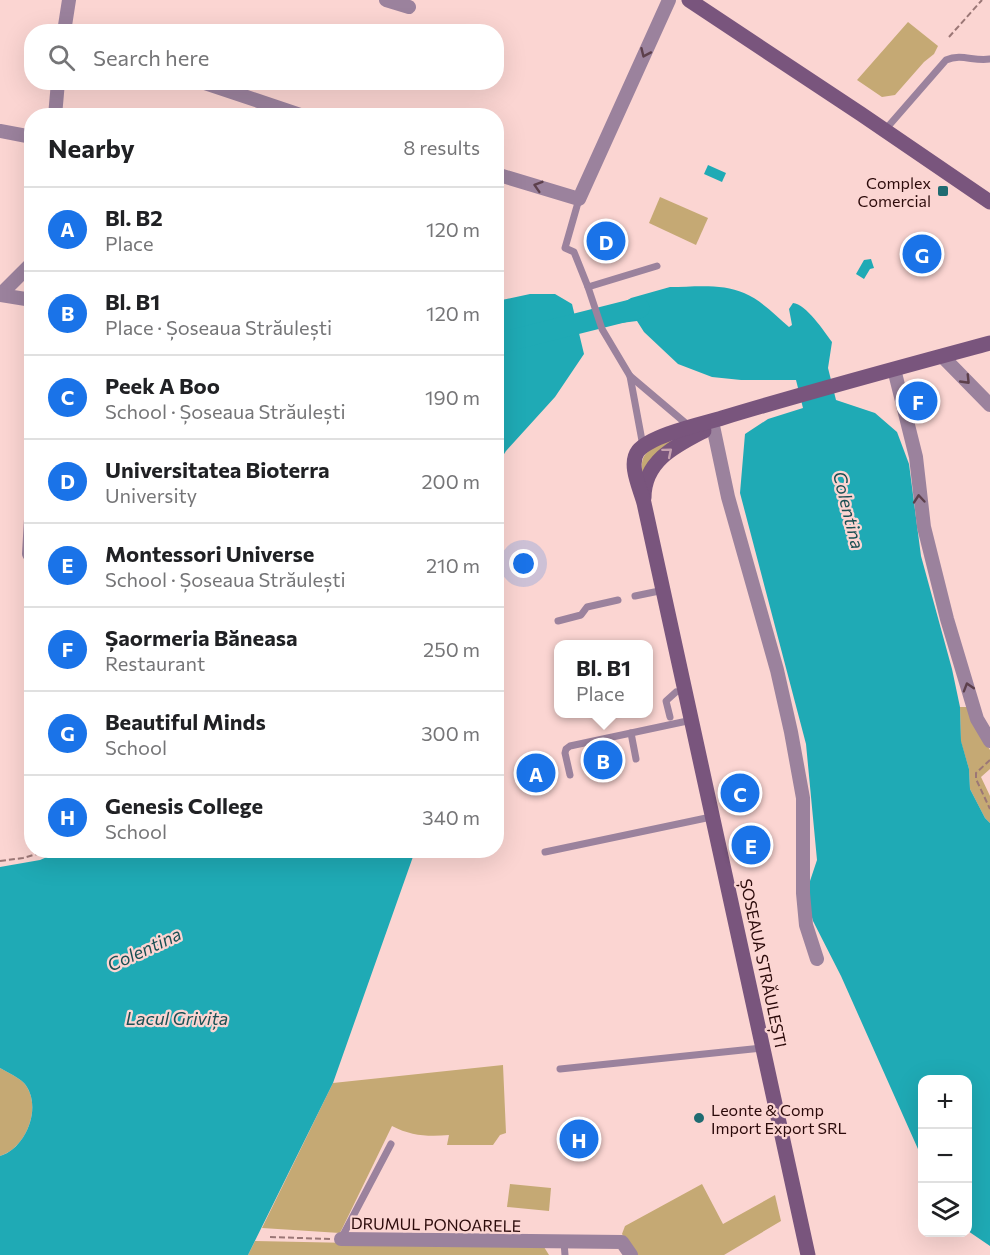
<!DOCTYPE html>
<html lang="en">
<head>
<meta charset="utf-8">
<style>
	body { margin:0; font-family:Commissioner,sans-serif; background:#f6f6f6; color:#202124 }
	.controls { position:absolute; right:18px; bottom:18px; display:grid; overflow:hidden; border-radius:12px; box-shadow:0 6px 24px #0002 }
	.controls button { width:54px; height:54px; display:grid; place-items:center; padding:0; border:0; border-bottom:2px solid #e0e0e0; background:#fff; color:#202124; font:30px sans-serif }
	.you { position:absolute; left:524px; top:564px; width:21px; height:21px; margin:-15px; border:4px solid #fff; border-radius:50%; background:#1a73e8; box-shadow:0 0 0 9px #1a73e833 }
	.badge { display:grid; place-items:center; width:39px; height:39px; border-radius:50%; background:#1a73e8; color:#fff; font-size:20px; font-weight:700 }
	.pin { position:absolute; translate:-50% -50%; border:3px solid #fff; box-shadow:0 2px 6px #0006 }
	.popup { position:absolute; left:554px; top:640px; width:99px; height:78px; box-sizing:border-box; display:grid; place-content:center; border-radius:12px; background:#fff; filter:drop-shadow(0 2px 4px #0005); font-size:20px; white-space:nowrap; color:#757577 }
	.popup b { font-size:22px; color:#202124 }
	.popup::after { content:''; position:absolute; left:50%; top:100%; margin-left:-12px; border:12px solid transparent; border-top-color:#fff }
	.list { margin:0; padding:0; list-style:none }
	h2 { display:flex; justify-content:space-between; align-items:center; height:78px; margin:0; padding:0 24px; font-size:26px }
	h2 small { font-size:20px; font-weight:400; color:#757577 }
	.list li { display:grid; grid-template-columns:39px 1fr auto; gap:18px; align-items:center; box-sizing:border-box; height:84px; padding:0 24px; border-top:2px solid #e0e0e0 }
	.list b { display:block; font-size:22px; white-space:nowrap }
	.list p { margin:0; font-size:20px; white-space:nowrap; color:#757577 }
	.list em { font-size:20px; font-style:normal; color:#757577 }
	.icon { flex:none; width:33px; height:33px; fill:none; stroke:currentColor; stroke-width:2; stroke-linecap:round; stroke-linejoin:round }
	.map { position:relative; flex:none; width:990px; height:1255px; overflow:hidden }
	.search { position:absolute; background:#fff; box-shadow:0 6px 24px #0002; left:24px; top:24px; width:480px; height:66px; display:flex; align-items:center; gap:15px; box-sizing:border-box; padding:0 21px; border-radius:24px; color:#757577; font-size:22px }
	.panel { position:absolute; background:#fff; box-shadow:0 6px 24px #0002; left:24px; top:108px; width:480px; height:750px; border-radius:24px }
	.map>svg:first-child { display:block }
</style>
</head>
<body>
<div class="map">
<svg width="990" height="1255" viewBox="0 0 990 1255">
	<rect width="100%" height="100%" fill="#fbd5d2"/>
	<g fill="#c5a974">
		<path d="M908,22l30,24 -4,8 -10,8 -29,33 -13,2 -25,-17z"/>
		<path d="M660,197l48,21 -12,27 -47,-22z"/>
		<path d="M669,439l3,4 -29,32c-5,-24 8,-25 26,-36z"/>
		<path d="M960,707h9l15,33 6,10v19l-9,8 9,19v27l-5,-5 -15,-29 -1,-20 -8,-27z"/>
		<path d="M503,1065l3,68 -6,2 -7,10h-46l2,-10c-20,2 -38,1 -57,-9l-52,107 -78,-5 71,-145z"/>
		<path d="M0,1068c7,4 18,9 24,15 19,22 3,65 -24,73z"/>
		<path d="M510,1184l41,4 -2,23 -42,-4z"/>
		<path d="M702,1184l21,40 52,-29 6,26 -57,34h-88l-14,-21 3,-8z"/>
		<path d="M255,1241l289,6 5,8h-301z"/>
	</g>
	<g fill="#1faab5">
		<path d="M708,165l18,8 -4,9 -18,-8z"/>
		<path d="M871,259l3,9 -4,1 -6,10 -8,-5 8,-14z"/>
		<path d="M670,287c23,0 52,-4 74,6 17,7 31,22 45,34l3,-2 -3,-16 4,-6c13,1 31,28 39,39l-4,26 8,32 39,13 22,19 12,32 12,92 31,113 8,38 1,34 8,28 1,20 15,29 5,5v423l-22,-15v-151h-46v78l-81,-182 -28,-55 -4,-14v-23l8,-24 -11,-116 -66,-251 5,-59 23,-15 35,-11 -7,-28h-55l-29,-3 -34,-13 -34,-32 -7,-11 -24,3 -1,-14 19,-12z"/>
		<path d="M530,294h25l17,10 12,50 -29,43 -49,54 -9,14v-164z"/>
		<path d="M63,850l352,1 -82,232 -85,172h-248v-99c27,-8 43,-51 24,-73 -6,-6 -17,-11 -24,-15v-201l40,-7z"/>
	</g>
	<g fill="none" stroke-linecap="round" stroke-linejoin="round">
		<path stroke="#1faab5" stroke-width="21" d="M496,344l143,-36"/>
		<g stroke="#9b7776" stroke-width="2" stroke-dasharray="6 3" stroke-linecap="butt">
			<path d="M949,37l33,-37"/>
			<path d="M990,760l-14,13v6l14,30"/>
			<path d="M0,861l23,-3 28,-8"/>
			<path d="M270,1237l60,2"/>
		</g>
		<g stroke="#9b829d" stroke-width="7">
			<path d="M885,130l61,-70c16,-7 28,2 44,-1"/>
			<path d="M579,199l-14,49 9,4 14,35 69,-21"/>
			<path d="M588,287l14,42 28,47 59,50"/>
			<path d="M630,376l13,70"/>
			<path d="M635,596l29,-6"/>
			<path d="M558,621l23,-6 6,-8 31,-7"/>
			<path d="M670,717l-4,-16 10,-9"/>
			<path d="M631,733l5,26"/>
			<path d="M570,775l-5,-22 1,-4 4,-3 122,-26"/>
			<path d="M545,852l166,-35"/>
			<path d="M560,1069l202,-21"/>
			<path d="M341,1239l50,-95"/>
			<path d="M564,1242l1,13"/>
		</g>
		<g stroke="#9b829d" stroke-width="14">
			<path d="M386,0l23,7"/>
			<path d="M64,32l5,-32"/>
			<path d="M202,82l101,34"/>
			<path d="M55,116l3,-34"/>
			<path d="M0,131l32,6"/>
			<path d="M496,174l83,25 90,-199"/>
			<path d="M0,295l32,-32"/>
			<path d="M0,295l32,5"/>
			<path d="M942,356l48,49"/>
			<path d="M894,369l22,88 8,70 23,92 30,100 13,22"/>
			<path d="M713,426l15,71 49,173 14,62 12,66v95l3,32 11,34"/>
			<path d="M32,502l-3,52 3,5"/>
			<path d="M341,1239l281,3 9,13"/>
		</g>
		<g stroke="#79557d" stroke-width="15">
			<path d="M689,0l172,114 129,88"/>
			<path d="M644,498c0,-37 31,-52 60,-67"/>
			<path d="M808,1255l-164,-752c-4,-15 -16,-39 -6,-52 13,-16 64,-27 84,-33 89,-27 179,-51 268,-75"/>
		</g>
	</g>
	<defs><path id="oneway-chevron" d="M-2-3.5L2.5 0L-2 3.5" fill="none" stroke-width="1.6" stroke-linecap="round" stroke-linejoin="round" transform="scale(1.5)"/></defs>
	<g stroke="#5d404c">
		<use href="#oneway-chevron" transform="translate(645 53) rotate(114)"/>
		<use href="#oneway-chevron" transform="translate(538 186) rotate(-163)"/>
		<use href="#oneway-chevron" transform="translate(966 380) rotate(46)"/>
		<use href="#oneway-chevron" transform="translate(919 499) rotate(-95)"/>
		<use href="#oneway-chevron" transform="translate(968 687) rotate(-107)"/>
	</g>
	<use stroke="#c7a2b0" href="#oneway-chevron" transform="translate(668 452) rotate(-40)"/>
	<g fill="#1f6b71" stroke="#fbd5d2" stroke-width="2">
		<rect x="937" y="185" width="12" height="12" rx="3"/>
		<circle cx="699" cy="1118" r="6"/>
	</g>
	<g text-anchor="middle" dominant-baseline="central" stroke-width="4.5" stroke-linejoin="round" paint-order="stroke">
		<g font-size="16" fill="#2b0a0a" stroke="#fbd5d2" text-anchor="end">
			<text x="931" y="182">Complex<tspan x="931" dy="18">Comercial</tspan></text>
			<text x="711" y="1109" text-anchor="start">Leonte &amp; Comp<tspan x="711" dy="18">Import Export SRL</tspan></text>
		</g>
		<g font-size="16" fill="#2b0a0a" stroke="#fbd5d2">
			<text transform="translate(764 963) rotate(78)">ȘOSEAUA STRĂULEȘTI</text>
			<text transform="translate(436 1224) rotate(1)">DRUMUL PONOARELE</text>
		</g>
		<g font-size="18" font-style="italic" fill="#194f53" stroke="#fbd5d2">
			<text transform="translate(849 510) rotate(76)">Colentina</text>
			<text transform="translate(144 949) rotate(-25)">Colentina</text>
			<text x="177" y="1018">Lacul Grivița</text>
		</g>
	</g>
</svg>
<div class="controls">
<button>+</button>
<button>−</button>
<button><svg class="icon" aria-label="layers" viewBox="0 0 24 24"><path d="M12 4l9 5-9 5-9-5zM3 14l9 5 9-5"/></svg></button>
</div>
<div class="you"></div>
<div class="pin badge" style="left:536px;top:773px">A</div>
<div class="pin badge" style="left:603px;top:760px">B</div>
<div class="popup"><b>Bl. B1</b>Place</div>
<div class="pin badge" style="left:740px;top:793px">C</div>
<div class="pin badge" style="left:606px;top:241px">D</div>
<div class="pin badge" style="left:751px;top:845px">E</div>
<div class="pin badge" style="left:918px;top:401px">F</div>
<div class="pin badge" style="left:922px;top:254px">G</div>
<div class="pin badge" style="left:579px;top:1139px">H</div>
<div class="search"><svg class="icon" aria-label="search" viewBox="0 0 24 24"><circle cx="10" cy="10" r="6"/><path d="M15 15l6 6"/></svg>Search here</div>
<section class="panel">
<h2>Nearby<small>8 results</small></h2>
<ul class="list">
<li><span class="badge">A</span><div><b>Bl. B2</b><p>Place</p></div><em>120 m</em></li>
<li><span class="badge">B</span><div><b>Bl. B1</b><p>Place · Șoseaua Străulești</p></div><em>120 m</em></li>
<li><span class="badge">C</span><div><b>Peek A Boo</b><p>School · Șoseaua Străulești</p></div><em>190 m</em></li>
<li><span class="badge">D</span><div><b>Universitatea Bioterra</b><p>University</p></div><em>200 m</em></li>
<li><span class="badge">E</span><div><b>Montessori Universe</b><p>School · Șoseaua Străulești</p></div><em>210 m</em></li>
<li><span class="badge">F</span><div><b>Șaormeria Băneasa</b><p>Restaurant</p></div><em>250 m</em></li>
<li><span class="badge">G</span><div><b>Beautiful Minds</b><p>School</p></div><em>300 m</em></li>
<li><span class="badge">H</span><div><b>Genesis College</b><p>School</p></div><em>340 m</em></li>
</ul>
</section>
</div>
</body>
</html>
